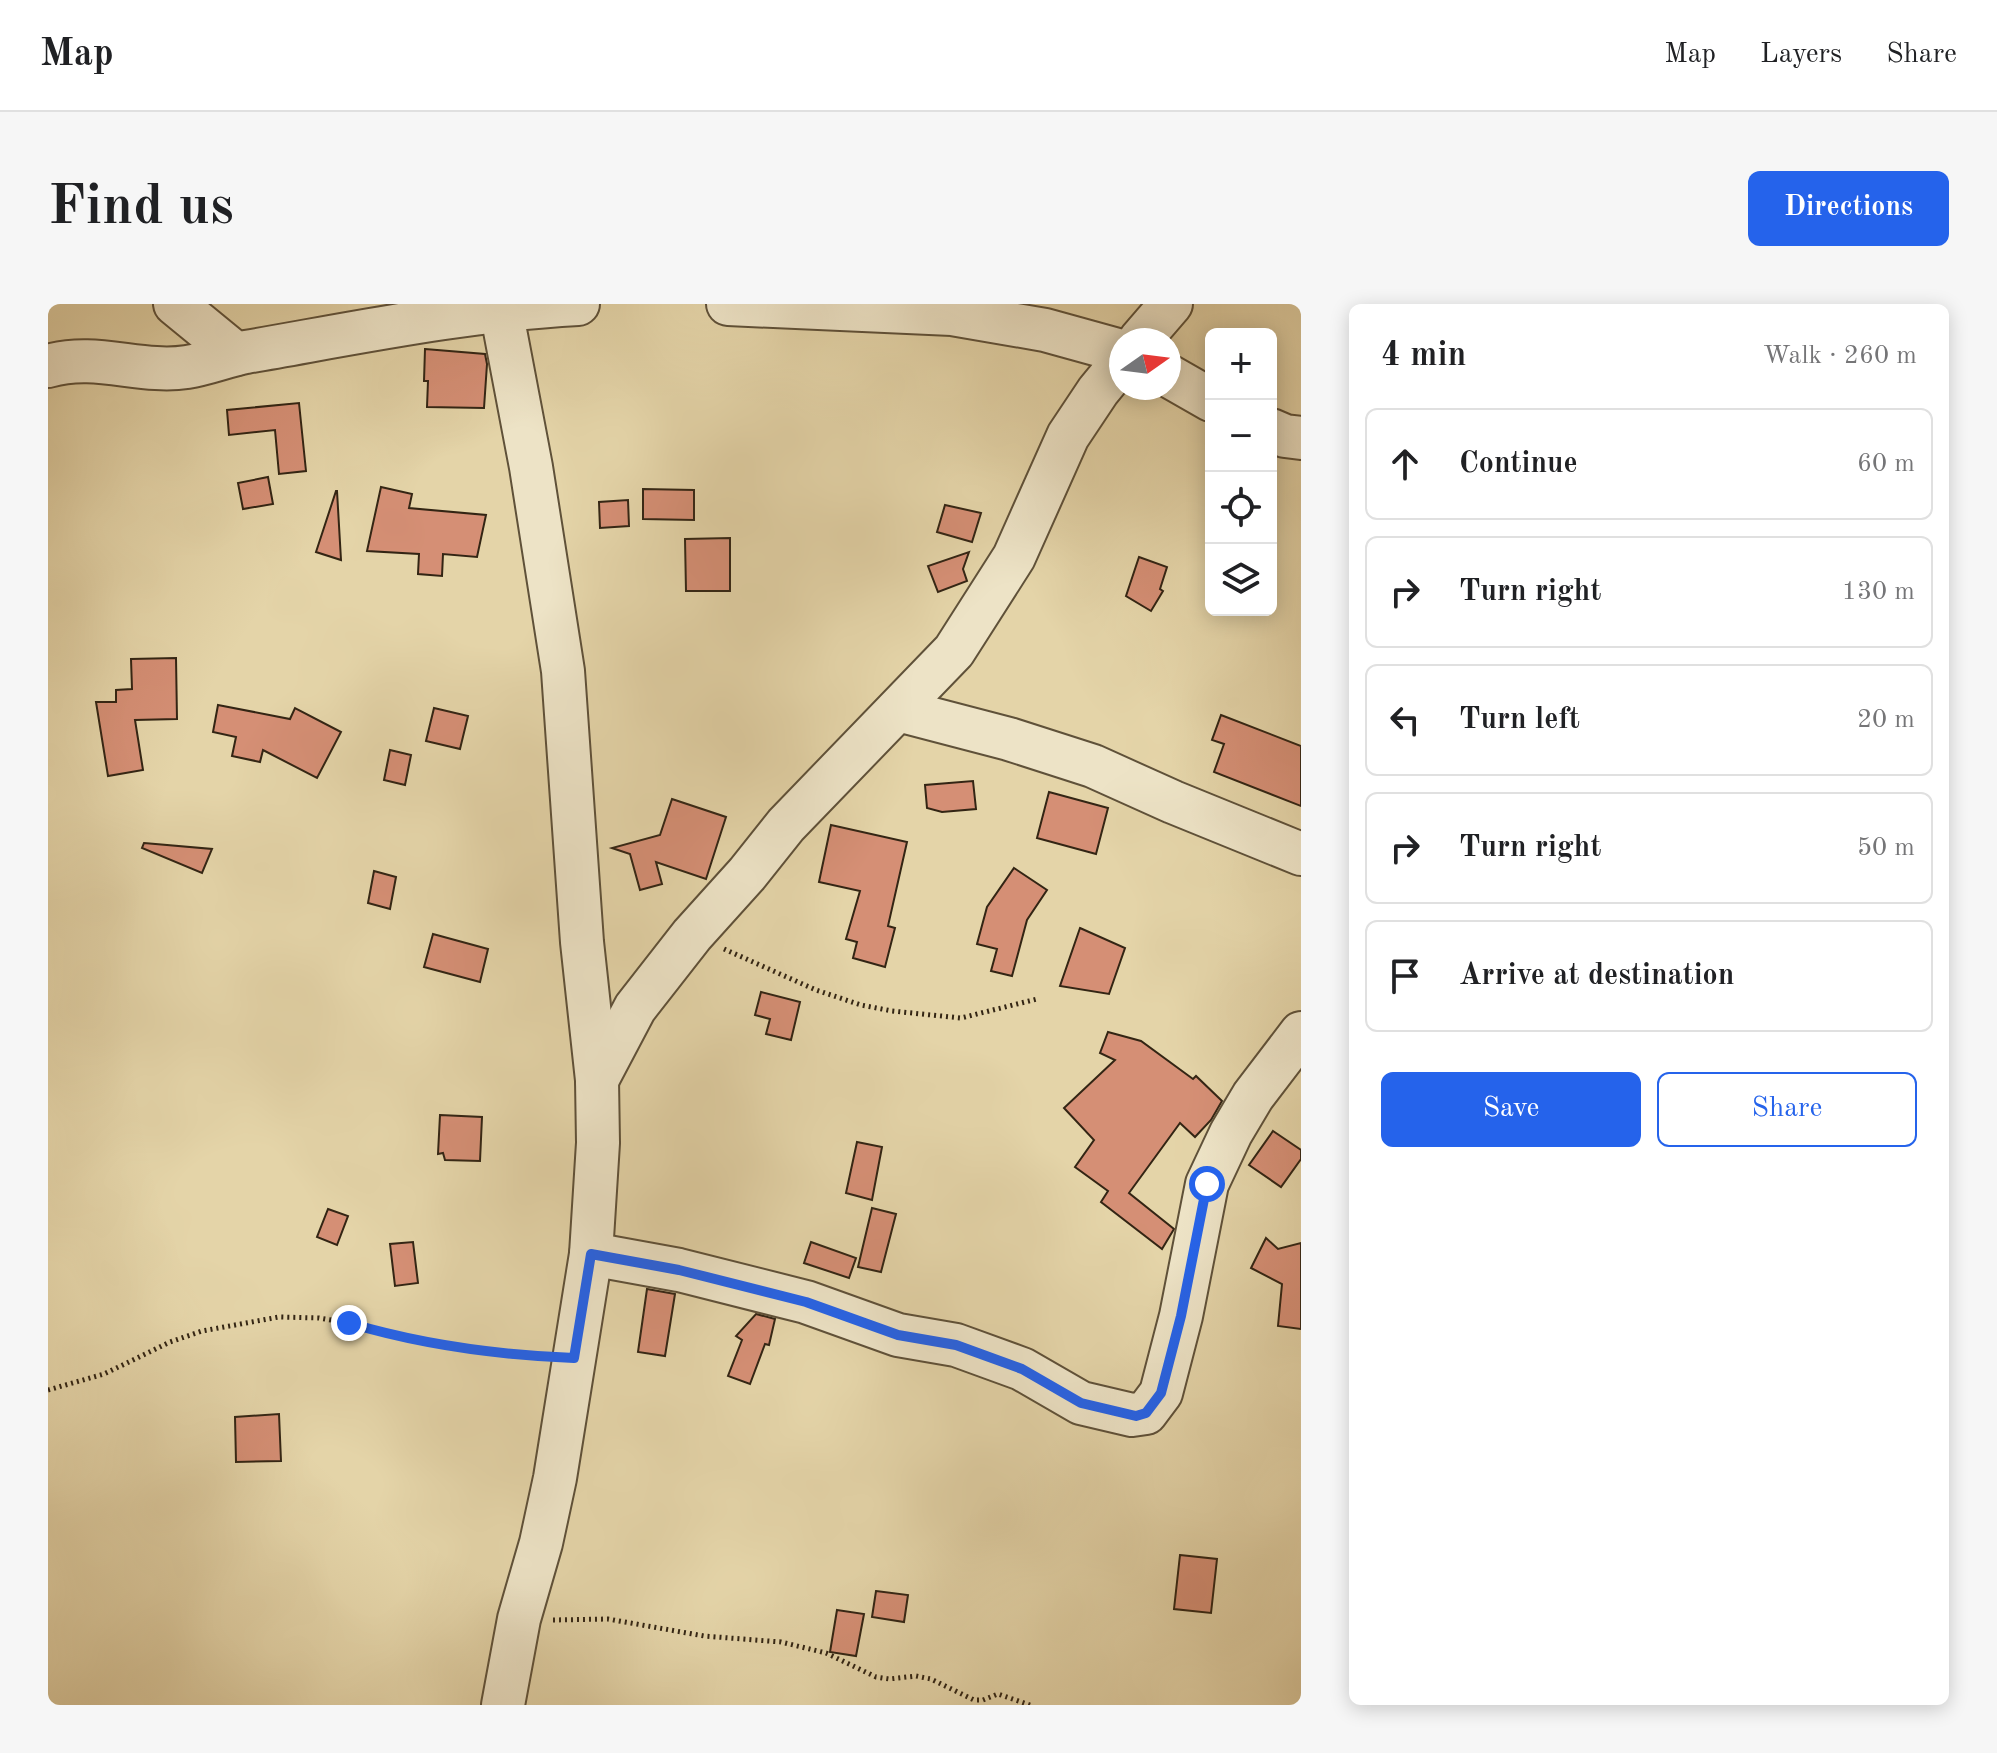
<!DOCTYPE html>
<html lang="en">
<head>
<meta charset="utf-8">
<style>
	body { margin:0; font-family:"Old Standard TT",serif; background:#f6f6f6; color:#202124 }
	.controls { position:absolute; right:24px; top:24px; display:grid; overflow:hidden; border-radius:12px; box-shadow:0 4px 20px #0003 }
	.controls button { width:72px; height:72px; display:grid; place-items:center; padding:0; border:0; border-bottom:2px solid #e0e0e0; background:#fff; color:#202124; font:40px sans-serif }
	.compass { position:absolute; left:1061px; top:24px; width:72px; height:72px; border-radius:50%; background:#fff; box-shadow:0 4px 20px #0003; rotate:76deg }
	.stop { position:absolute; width:24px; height:24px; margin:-18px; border:6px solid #2563eb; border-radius:50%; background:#fff }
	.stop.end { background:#2563eb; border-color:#fff; box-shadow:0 2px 8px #0008 }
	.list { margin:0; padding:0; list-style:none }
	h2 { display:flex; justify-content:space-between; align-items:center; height:104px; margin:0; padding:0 32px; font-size:34px }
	h2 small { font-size:26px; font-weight:400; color:#757577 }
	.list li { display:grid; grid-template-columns:52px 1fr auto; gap:24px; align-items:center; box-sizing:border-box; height:112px; margin:0 16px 16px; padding:0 16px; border:2px solid #e0e0e0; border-radius:12px }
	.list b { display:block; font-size:30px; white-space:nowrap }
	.list em { font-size:26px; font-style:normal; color:#757577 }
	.actions { display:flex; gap:16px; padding:24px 32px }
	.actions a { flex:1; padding:18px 0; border:2px solid #2563eb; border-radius:12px; text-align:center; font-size:28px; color:#2563eb }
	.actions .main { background:#2563eb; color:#fff }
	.icon { flex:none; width:44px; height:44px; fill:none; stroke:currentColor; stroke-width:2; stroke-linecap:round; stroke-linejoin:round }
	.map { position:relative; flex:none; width:1253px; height:1401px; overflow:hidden; border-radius:12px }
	header { display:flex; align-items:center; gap:48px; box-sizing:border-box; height:112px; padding:0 40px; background:#fff; border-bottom:2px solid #e0e0e0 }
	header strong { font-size:38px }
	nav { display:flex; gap:44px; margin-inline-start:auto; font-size:28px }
	.intro { display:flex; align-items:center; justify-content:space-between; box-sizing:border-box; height:192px; padding:0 48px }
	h1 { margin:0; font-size:56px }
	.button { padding:20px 36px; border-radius:12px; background:#2563eb; color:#fff; font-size:28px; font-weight:700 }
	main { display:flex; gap:48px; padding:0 48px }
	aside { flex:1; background:#fff; border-radius:12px; box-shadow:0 4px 20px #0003 }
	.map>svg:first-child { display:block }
</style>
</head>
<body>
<header>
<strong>Map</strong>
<nav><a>Map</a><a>Layers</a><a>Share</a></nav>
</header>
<div class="intro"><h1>Find us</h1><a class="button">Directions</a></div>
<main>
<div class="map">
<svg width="1253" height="1401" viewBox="0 0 1253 1401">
	<rect width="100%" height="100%" fill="#e4d4a8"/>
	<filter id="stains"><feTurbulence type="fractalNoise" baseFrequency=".0025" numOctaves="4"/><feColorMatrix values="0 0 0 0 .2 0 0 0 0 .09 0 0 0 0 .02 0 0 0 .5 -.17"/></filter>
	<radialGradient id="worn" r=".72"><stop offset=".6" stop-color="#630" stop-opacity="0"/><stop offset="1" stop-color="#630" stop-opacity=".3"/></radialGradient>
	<g fill="#d58f75" stroke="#332514" stroke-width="2">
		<path d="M377,45l60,5 2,10 -3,44 -57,-1 1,-26h-4z"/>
		<path d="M251,99l7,68 -27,3 -4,-44 -46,5 -2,-25z"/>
		<path d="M220,173l5,27 -30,5 -5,-26z"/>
		<path d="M333,183l31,7 -3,14 77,7 -9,42 -34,-3 -1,22 -24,-2 1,-20 -52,-3z"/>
		<path d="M595,185l51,1v30l-51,-1z"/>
		<path d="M288,187h1l4,69 -25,-8z"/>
		<path d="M580,196l1,26 -29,2 -1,-26z"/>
		<path d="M897,201l36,8 -9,29 -35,-10z"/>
		<path d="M682,234v53h-44l-1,-52z"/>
		<path d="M921,248l-6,17 4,12 -29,11 -10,-26z"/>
		<path d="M1091,253l28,10 -7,22 3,2 -12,20 -25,-15z"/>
		<path d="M128,354l1,61 -42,1 8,50 -35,6 -12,-74h20v-12l16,-1 -1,-30z"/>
		<path d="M170,401l72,14 5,-11 46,24 -24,46 -54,-28 -3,12 -28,-6 4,-19 -23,-5z"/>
		<path d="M386,404l34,8 -8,33 -34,-8z"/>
		<path d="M1173,411l80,31v60l-87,-34 10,-28 -12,-4z"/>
		<path d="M342,446l21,5 -6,30 -21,-5z"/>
		<path d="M925,477l3,28 -34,3 -15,-4 -2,-23z"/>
		<path d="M1001,488l59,16 -12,46 -59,-16z"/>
		<path d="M624,495l54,18 -20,62 -50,-17 6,22 -22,6 -10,-36 -18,-6 48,-13z"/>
		<path d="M783,521l76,17 -19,84 7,2 -10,39 -32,-9 4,-16 -11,-3 14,-48 -41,-9z"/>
		<path d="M96,539l68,6 -10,24 -60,-25z"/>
		<path d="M966,564l33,22 -20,30 -15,56 -21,-5 6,-22 -20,-5 10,-37z"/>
		<path d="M326,567l22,6 -6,32 -22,-6z"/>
		<path d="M1032,624l45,20 -16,46 -49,-8z"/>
		<path d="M385,630l55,15 -8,33 -56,-15z"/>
		<path d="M713,688l39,10 -9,38 -25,-6 4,-15 -15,-4z"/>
		<path d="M1060,728l33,9 52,38 3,-3 26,25 -11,19 -16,17 -15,-14 -51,70 45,36 -12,20 -61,-47 7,-11 -33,-24 19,-27 -30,-32 51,-48 -15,-7z"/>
		<path d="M392,811l42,2 -2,44 -35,-1 -2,-7 -5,1z"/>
		<path d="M1225,827l28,19v9l-20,28 -32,-22z"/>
		<path d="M809,838l25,5 -10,53 -26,-7z"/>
		<path d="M824,904l24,6 -15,58 -23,-5z"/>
		<path d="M280,905l20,7 -11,29 -20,-8z"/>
		<path d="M1218,934l12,11 23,-6v86l-23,-3 4,-42 -31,-16z"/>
		<path d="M365,938l5,41 -23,3 -5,-42z"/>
		<path d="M763,938l45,16 -7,20 -45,-15z"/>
		<path d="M599,985l28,5 -10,62 -27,-4z"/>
		<path d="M708,1010l19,5 -6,26 -4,-1 -15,40 -22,-8 14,-36 -6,-4z"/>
		<path d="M231,1110l2,47 -45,1 -1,-45z"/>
		<path d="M1132,1251l37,4 -6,54 -37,-4z"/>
		<path d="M828,1287l32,4 -4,27 -32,-5z"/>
		<path d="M789,1306l27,4 -8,42 -26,-4z"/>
	</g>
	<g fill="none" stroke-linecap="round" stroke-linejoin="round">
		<g stroke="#5f5139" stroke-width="46">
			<g id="minor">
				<path d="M127,0l61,50"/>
				<path d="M452,0l31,163 32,204 19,271 15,138 1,63 -7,111 -36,224 -14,65 -22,76 -16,86"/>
				<path d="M680,0l224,10 93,16 76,21"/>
				<path d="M1092,36l31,-36"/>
				<path d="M0,62c48,-14 92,8 139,1 20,-3 39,-11 59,-15 110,-19 220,-42 332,-48"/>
				<path d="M1121,72l42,24"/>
				<path d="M1223,126l14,6 16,2"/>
				<path d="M850,406l111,29 84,27 80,36 128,52"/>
				<path d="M549,776l38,-72 57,-73 55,-61 39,-49 168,-174 60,-94 54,-121 30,-45 23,-28"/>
				<path d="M543,950l88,16 127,32 92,33 58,10 66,24 59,34 51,12 14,-2 15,-20 20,-77 26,-132 24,-51 22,-37 48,-63"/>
			</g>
		</g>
		<g stroke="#332514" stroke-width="5" stroke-dasharray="2 4" stroke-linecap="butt">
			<path d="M676,645l92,41 45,15 31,6 69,7 76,-19"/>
			<path d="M0,1086l56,-16 66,-32 32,-11 77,-14 40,1 30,5 75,20 91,13 26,1"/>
			<path d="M505,1316l55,-1 96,17 77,6 45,11 50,24 13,2 27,-3 15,3 43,21h9l15,-6 32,11"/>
		</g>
		<use href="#minor" stroke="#ede3c6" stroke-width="42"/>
	</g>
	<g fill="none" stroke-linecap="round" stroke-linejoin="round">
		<path stroke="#2563eb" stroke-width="10" d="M301,1019c74,22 148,32 225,35l17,-104 88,16 127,32 92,33 58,10 66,24 59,34 55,13 10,-3 15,-20 20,-77 26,-132"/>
	</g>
	<rect width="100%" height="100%" filter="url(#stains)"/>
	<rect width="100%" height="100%" fill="url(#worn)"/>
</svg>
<div class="controls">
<button>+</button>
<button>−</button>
<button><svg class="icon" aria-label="locate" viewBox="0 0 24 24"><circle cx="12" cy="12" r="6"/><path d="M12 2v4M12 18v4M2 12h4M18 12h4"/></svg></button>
<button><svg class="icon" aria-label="layers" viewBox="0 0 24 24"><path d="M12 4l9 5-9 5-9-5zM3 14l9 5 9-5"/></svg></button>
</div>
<svg class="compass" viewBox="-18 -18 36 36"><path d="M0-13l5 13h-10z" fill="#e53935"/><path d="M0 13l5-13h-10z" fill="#757577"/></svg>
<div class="stop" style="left:1159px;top:880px"></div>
<div class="stop end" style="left:301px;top:1019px"></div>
</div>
<aside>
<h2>4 min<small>Walk · 260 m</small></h2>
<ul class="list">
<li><svg class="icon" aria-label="ahead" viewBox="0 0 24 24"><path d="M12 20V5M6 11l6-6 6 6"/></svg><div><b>Continue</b></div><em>60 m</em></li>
<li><svg class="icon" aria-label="right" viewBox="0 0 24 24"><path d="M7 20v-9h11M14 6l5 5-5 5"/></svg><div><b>Turn right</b></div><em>130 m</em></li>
<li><svg class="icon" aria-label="left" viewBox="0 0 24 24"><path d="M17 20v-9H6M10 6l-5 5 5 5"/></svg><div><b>Turn left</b></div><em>20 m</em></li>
<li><svg class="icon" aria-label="right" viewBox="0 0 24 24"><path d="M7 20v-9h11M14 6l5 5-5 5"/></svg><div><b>Turn right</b></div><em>50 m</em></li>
<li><svg class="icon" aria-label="arrive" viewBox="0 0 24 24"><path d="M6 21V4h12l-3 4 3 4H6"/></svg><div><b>Arrive at destination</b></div></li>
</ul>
<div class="actions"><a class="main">Save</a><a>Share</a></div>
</aside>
</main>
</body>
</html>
